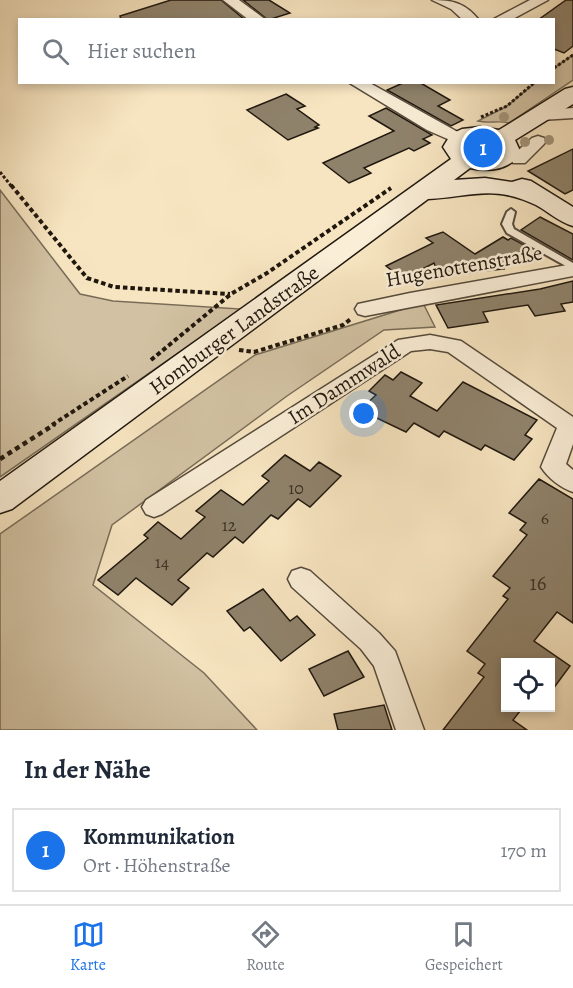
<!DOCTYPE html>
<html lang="de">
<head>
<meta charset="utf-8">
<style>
	body { margin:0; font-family:Alegreya,serif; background:#f2f2f3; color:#1f2937 }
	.controls { position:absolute; right:18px; bottom:18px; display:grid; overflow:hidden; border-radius:0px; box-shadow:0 3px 9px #0003 }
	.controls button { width:54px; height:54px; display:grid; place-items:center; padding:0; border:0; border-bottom:2px solid #e0e1e3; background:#fff; color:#1f2937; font:30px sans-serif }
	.you { position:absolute; left:364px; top:414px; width:21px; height:21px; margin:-15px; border:4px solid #fff; border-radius:50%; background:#1a73e8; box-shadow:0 0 0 9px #1a73e833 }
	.badge { display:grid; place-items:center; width:39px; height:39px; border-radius:50%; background:#1a73e8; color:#fff; font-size:20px; font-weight:700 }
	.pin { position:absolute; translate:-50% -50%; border:3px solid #fff; box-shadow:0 2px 6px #0006 }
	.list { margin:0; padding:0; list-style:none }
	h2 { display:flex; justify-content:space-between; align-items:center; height:78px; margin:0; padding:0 24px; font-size:26px }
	h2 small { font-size:20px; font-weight:400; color:#747a83 }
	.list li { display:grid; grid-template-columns:39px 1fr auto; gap:18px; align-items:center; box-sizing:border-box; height:84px; margin:0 12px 12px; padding:0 12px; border:2px solid #e0e1e3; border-radius:0px }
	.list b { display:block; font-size:22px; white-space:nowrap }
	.list p { margin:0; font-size:20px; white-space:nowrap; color:#747a83 }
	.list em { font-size:20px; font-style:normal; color:#747a83 }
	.icon { flex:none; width:33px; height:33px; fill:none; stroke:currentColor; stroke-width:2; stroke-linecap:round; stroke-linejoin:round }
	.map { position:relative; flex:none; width:573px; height:730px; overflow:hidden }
	.search { position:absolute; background:#fff; box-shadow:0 3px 9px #0003; left:18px; right:18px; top:18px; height:66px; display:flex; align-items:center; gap:15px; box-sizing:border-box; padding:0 21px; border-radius:0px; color:#747a83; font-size:22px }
	.sheet { height:174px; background:#fff }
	nav { display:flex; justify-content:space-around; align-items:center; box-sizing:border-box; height:84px; border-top:2px solid #e0e1e3; background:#fff; font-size:16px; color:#747a83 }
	nav a { display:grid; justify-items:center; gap:3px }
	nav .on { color:#1a73e8 }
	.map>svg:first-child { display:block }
</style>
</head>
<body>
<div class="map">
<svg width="573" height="730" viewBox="0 0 573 730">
	<rect width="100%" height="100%" fill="#f7e5c1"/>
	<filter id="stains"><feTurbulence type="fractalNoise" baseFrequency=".00333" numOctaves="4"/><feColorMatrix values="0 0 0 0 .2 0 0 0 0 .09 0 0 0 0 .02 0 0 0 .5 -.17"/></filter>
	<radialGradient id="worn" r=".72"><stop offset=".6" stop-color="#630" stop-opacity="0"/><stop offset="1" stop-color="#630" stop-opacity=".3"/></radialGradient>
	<g fill="#d2c2a3" stroke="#786c58" stroke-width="1.5">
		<path d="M573,55v25l-64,43c-11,-3 -20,1 -31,-2l29,-15 28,-23 19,-1v-14z"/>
		<path d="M0,190l80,104 33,7 128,8 -241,168z"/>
		<path d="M423,303l12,24 -51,3 -97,66 -175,129 -19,60 111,88 53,57h-257v-196l255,-179z"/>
	</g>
	<g fill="#8f826b" stroke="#1f170e" stroke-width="1.5">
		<path d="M171,0h50l24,20h-124l-1,-4z"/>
		<path d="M243,0h26l21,13 -22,7z"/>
		<path d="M566,0h7v46l-9,7 -10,-4v-29h-16z"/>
		<path d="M405,82h14l31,18 -12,6 25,14 -12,6 -64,-36z"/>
		<path d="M286,94l19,12 -8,3 22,16 -4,2 3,1 -30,12 -41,-30z"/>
		<path d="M386,108l46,27 -9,4 7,4 -16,8 -5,-3 -45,20 7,5 -22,10 -26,-20 71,-32 -25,-15z"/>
		<path d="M573,149v41l-8,4 -37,-23z"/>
		<path d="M540,217l33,17v26l-52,-30z"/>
		<path d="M443,232l32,22 28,-17 5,3 3,-2 17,9 -27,17 3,5 -65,7 -5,-13 -31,16 -17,-13 47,-23 -7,-5z"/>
		<path d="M573,281v21l-12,2 4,7 -30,5 -7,-11 -45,7 5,10 -40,6 -12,-23 104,-16z"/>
		<path d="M401,372l21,11 -12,13 27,15 26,-29 74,38 -12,15 7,4 -18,21 -29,-15 -4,5 -37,-19 -5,6 -25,-14 -8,9 -46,-22 16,-15 -7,-4 16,-16 8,5z"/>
		<path d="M285,455l25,16 9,-9 22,14 -31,31 -12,-8 -20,20 -7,-4 -28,28 -8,-6 -22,20 -6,-4 -29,27 11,8 -17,17 -36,-27 -18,17 -20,-15 50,-42 -4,-3 14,-13 23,17 24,-22 -9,-6 25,-21 22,15 26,-24 -7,-5z"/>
		<path d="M539,479l34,20v124l-16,-11 -23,29 36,25 -20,27v-30h-44v45h8l6,3 -7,9 14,10h-84l41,-53 -6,-4 7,-9 -18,-13 41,-52 -5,-3 7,-8 -17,-12 34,-41 -7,-5 6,-7 -17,-10z"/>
		<path d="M263,589l27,32 7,-5 18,19 -34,26 -31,-34 -6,4 -17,-20z"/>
		<path d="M348,651l16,26 -40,19 -15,-27z"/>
		<path d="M384,705l8,25h-54l-4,-16z"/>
	</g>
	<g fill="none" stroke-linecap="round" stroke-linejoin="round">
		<g stroke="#554a3b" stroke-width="4">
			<path id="lane" d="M511,209l4,3 -3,12 2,5 59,34v7l-66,-37 -5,-9 5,-12z"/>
		</g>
		<g stroke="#554a3b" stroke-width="3">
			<g id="street">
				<path d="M223,0h16l27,20h-17z"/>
				<path d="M432,0c21,0 33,3 47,20h-16l-12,-11z"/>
				<path d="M530,0h18l-37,20h-19z"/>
				<path d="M348,82h20l97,54 2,3 -8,5 -32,-14z"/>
				<path d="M573,108v10l-32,2 -8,-5 8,-5z"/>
				<path d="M538,136l6,2 2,3 -2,3 -19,19h-12l-2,-4 2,-4 19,-17z"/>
				<path d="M573,264v12l-208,40 -7,-2 -3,-5 3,-5 52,-11z"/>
				<path d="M430,335l31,6 112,76v27l-7,20 7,6v22c-12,-4 -25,-14 -32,-25l16,-39 -109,-76 -18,-3 -19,2 -249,163 -8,3 -8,-3 -4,-7 4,-7 252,-160z"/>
				<path d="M301,568l9,3 69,62 16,18 29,79h-28l-22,-64 -13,-17 -69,-62 -4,-8 4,-8z"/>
			</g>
		</g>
		<g stroke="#1f170e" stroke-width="3">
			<path id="secondary" d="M573,87v17l-58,36 6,13c-12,17 -32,19 -51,15l-16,12 31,-2 27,4 10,-3 9,2 42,26v19c-14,-4 -24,-14 -37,-21 -43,-21 -66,-8 -108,-6l-416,310 -12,4v-32l451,-322 -8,-12 8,-13 11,-5 18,-2 19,3 66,-41zM474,141h12l10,6 1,4c-11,8 -22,6 -30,-4z"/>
		</g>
		<g stroke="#1f170e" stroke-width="3" stroke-dasharray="3 2" stroke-linecap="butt">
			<path d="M554,68l19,-13"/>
			<path d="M481,117l26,-11 28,-24"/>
			<path d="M0,172l12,15"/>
		</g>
		<g stroke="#1f170e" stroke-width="4" stroke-dasharray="4.5 3" stroke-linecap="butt">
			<path d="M11,185l76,93 27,9 116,7"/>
			<path d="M239,350l15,2 89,-27 9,-7"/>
			<path d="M151,360l80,-66 36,-21 124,-85"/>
			<path d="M52,425l76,-49"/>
		</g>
		<path stroke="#1f170e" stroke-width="4.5" stroke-dasharray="5 4" stroke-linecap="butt" d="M0,459l55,-35"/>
		<use href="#lane" fill="#faeed7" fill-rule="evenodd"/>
		<use href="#street" fill="#faeed7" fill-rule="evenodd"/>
		<use href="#secondary" fill="#faeed7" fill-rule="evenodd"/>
	</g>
	<g fill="#a3957b">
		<circle cx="504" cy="117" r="5"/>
		<circle cx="549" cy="140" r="5"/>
		<circle cx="525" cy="142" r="5"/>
	</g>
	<g text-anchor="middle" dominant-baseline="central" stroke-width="5" stroke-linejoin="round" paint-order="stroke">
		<g font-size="18" fill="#3b3225">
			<text x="296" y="488">10</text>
			<text x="545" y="518">6</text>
			<text x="229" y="525">12</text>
			<text x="162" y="562">14</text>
		</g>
		<g font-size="21" fill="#1f170e" stroke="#faeed7">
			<text transform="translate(464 266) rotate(-10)">Hugenottenstraße</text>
			<text transform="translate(234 330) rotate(-36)">Homburger Landstraße</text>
			<text transform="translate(344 384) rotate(-33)">Im Dammwald</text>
		</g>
		<g font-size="21" fill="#3b3225">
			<text x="538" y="583">16</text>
		</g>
	</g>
	<rect width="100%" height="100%" filter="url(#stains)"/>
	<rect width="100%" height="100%" fill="url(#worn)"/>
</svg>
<div class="controls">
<button><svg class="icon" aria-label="locate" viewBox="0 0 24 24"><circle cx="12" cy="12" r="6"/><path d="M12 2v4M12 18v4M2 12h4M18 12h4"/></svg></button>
</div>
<div class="you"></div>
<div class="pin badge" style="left:483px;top:148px">1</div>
<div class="search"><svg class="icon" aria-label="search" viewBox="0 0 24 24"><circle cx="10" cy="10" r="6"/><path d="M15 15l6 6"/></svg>Hier suchen</div>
</div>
<section class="sheet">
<h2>In der Nähe<small></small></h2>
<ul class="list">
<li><span class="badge">1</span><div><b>Kommunikation</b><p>Ort · Höhenstraße</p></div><em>170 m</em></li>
</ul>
</section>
<nav>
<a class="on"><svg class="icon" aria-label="map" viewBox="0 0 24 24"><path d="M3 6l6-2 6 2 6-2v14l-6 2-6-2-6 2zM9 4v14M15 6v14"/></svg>Karte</a>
<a><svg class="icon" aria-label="directions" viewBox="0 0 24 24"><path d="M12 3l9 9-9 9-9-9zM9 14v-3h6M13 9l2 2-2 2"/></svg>Route</a>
<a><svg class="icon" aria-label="saved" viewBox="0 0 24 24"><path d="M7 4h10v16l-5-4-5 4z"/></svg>Gespeichert</a>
</nav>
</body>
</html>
